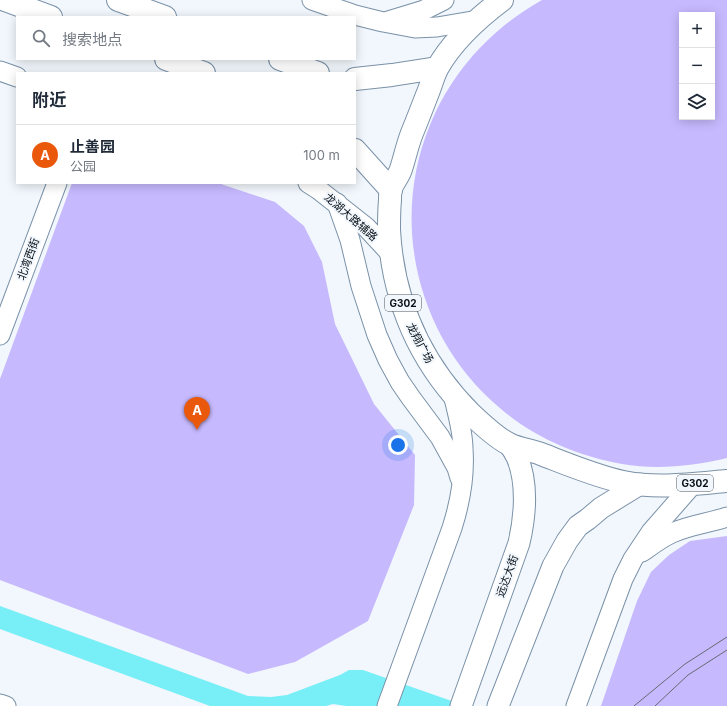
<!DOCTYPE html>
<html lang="zh">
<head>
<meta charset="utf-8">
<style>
	body { margin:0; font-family:Inter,"Noto Sans SC",sans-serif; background:#f2f2f3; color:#1f2937 }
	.controls { position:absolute; right:12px; top:12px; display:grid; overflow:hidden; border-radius:0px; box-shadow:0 2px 10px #0003 }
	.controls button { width:36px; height:36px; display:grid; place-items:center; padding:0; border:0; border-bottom:1px solid #e0e1e3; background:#fff; color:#1f2937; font:20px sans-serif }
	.you { position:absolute; left:398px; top:445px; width:14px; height:14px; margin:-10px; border:3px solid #fff; border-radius:50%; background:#1a73e8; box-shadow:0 0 0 6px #1a73e833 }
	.badge { display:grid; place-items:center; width:26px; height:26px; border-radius:50%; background:#ea580c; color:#fff; font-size:13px; font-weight:700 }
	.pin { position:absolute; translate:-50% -33px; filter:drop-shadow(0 1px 2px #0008) }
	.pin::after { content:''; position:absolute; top:21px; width:14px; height:12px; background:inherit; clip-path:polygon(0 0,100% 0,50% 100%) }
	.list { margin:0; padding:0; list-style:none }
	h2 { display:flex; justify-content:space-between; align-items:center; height:52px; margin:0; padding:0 16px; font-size:17px }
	h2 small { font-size:13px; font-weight:400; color:#747a83 }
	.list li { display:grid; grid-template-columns:26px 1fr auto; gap:12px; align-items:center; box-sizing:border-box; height:60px; padding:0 16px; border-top:1px solid #e0e1e3 }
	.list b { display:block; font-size:15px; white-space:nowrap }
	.list p { margin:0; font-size:13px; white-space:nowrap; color:#747a83 }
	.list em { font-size:13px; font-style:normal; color:#747a83 }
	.icon { flex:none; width:22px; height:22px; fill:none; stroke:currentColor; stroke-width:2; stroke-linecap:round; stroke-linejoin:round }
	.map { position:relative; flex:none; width:727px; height:706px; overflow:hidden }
	.search { position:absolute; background:#fff; box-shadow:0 2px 10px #0003; left:16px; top:16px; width:340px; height:44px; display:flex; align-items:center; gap:10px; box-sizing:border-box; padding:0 14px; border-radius:0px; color:#747a83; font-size:15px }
	.panel { position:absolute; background:#fff; box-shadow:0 2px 10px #0003; left:16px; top:72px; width:340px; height:112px; border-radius:0px }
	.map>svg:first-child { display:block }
</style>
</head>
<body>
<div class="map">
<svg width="727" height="706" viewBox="0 0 727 706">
	<rect width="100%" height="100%" fill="#f1f7fc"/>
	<g fill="#c7b9fe" fill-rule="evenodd">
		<path d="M542,0h185v458c-34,8 -70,12 -105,6 -44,-8 -87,-26 -121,-55 -83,-69 -112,-185 -71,-284 22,-54 62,-97 112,-125zM682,15h30v102h-30z"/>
		<path d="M72,183h146l57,19 29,24 18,36 13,62 39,80 41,51 -1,50 -46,116 -73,41 -47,12 -248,-94v-201z"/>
		<path d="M727,536v170h-126l36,-105 14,-29 18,-17 21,-14z"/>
	</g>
	<path fill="#78eef6" d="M0,606l248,90 23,1 16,-2 53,-20 9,-5h14l103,36h-120l-13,-2 -7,2h-116l-210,-77z"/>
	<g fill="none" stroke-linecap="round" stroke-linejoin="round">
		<g stroke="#7a91a8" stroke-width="21">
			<g id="secondary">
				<path d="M312,0l43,15 28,7 32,6 22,-1 41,-7"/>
				<path d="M388,21l36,-11 20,-10"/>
				<path d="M0,71l17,6"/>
				<path d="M308,183l11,7 47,37 25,27"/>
				<path d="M337,203l13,37 11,46 16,49 11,25 12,22 11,16 29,39 17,31 3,10"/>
				<path d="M0,335l57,-152"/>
				<path d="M642,552c10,-7 19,-14 30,-19 17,-8 37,-10 55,-16"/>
				<path d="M0,704l6,2"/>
				<path d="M387,706l65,-178c8,-25 13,-52 11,-79 0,-18 -6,-37 -10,-55"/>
				<path d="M576,706l47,-127 10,-20 18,-27 42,-48"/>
			</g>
		</g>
		<g stroke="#7a91a8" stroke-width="23">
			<g id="primary">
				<path d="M461,706l58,-163c6,-26 9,-60 -2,-86 -2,-4 -5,-9 -8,-13"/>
				<path d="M498,706l55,-140 14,-25 11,-15 10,-7 13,-11 39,-24"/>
			</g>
		</g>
		<g stroke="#7a91a8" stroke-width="24">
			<g id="highway">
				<path d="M5,0l46,17"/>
				<path d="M118,0l47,17"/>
				<path d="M502,0c-24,18 -49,41 -64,67 -5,9 -7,19 -11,28 -5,13 -10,26 -15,38 -5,13 -7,24 -11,36 -2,7 -8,13 -10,20 -1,3 -1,8 -1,11 -1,10 -1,20 -1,30 4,72 31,133 82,184 10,9 25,24 38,30 10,5 22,6 32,10 26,10 54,22 82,28 34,7 70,2 104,-1"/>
				<path d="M166,59l38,14"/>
				<path d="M280,59l38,14"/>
				<path d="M355,79l37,-4 45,-7"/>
				<path d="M355,150l36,40"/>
			</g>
		</g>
		<use href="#secondary" stroke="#fff" stroke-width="19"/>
		<use href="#primary" stroke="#fff" stroke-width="21"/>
		<use href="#highway" stroke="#fff" stroke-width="22"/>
		<g stroke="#646b72" stroke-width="1">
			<path d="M634,706l51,-42 42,-27"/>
			<path d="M655,706l33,-31 39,-25"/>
		</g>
	</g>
	<g text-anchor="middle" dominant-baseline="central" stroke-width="4" stroke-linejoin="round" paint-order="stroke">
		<g fill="#f1f7fc" stroke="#4c535b" stroke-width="1">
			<rect x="385" y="295" width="36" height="16" rx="3"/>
			<rect x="677" y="475" width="36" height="16" rx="3"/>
		</g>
		<g font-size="10" font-weight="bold" fill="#060d16">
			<text x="403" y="303">G302</text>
			<text x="695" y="483">G302</text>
		</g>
		<g font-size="11" fill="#060d16" stroke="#f1f7fc">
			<text transform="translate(351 217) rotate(41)">龙湖大路辅路</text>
			<text transform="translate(28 259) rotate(-70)">北湾西街</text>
			<text transform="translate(420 343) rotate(62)">龙翔广场</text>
			<text transform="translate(507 576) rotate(-70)">远达大街</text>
		</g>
	</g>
</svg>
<div class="controls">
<button>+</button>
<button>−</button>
<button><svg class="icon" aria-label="layers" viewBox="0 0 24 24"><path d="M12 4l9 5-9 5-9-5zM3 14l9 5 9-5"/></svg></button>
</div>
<div class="you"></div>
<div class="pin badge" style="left:197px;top:430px">A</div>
<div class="search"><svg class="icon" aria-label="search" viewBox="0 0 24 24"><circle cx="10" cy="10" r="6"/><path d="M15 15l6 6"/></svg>搜索地点</div>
<section class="panel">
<h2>附近<small></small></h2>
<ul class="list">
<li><span class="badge">A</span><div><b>止善园</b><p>公园</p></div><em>100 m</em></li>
</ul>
</section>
</div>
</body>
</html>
